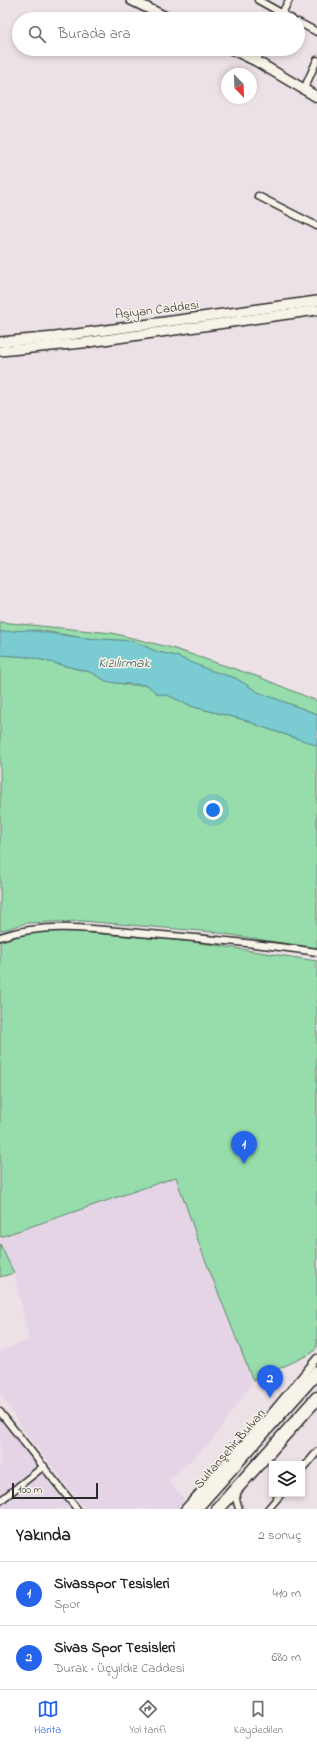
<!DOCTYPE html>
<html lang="tr">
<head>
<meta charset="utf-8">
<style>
	body { margin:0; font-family:"Indie Flower",sans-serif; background:#f2f2f2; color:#202124 }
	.controls { position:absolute; right:12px; bottom:12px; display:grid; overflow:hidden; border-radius:0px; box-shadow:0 2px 6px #0003 }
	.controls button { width:36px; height:36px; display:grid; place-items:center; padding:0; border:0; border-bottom:1px solid #e0e0e0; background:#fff; color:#202124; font:20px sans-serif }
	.compass { position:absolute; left:221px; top:68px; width:36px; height:36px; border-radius:50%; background:#fff; box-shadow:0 2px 6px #0003; rotate:157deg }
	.scale { position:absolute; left:12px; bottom:10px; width:86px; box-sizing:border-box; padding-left:4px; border:2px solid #2b2b2b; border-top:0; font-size:11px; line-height:14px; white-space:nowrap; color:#2b2b2b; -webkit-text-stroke:3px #f7f3e8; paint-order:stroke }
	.you { position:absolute; left:213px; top:810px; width:14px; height:14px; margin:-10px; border:3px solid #fff; border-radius:50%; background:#1a73e8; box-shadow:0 0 0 6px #1a73e833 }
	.badge { display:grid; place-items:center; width:26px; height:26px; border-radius:50%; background:#2563eb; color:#fff; font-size:13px; font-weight:700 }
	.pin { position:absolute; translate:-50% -33px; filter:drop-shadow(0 1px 2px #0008) }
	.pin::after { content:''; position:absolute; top:21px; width:14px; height:12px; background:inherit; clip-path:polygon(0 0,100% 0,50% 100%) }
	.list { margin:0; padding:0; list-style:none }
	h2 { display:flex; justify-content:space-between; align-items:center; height:52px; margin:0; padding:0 16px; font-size:17px }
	h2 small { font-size:13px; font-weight:400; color:#757577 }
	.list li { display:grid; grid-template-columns:26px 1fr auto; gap:12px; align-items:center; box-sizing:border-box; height:64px; padding:0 16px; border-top:1px solid #e0e0e0 }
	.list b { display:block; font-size:15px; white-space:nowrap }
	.list p { margin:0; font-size:13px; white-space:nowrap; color:#757577 }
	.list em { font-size:13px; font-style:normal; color:#757577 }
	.icon { flex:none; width:22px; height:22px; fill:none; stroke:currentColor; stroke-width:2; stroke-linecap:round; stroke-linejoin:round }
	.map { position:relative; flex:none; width:317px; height:1509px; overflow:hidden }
	.search { position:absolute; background:#fff; box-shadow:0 2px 6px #0003; left:12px; right:12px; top:12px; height:44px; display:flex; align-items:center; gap:10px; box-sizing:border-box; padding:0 14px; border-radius:22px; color:#757577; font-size:15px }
	.sheet { height:180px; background:#fff }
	nav { display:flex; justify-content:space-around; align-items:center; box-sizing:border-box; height:56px; border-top:1px solid #e0e0e0; background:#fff; font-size:11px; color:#757577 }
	nav a { display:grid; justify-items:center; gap:2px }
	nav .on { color:#2563eb }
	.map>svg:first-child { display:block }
</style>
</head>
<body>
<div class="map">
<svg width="317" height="1509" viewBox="0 0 317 1509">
	<rect width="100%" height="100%" fill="#ece1e7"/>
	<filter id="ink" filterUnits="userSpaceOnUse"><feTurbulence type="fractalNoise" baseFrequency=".025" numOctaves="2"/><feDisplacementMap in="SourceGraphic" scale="8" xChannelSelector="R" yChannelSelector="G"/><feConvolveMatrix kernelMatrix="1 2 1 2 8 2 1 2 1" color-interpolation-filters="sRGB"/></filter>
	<g filter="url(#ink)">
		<g fill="#e4d4e6">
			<path d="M176,1177l25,72 52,132 -42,61 -43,38 17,20 -8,9h-92l-64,-83 -21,-33v-42l29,-11 -15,-67 -14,-29v-7z"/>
			<path d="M0,1418l39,48 32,43h-71z"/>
		</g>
		<g fill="#96ddab" stroke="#60846b">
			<path d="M0,622l112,11 60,15 87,29 58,24v13l-57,-21 -25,-15 -26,-8 -33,-14 -18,-4 -25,-11 -49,-3 -47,-8 -37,2z"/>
			<path d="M0,655l30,2 60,15 16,9 23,4h18l11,9 9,1 27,12 51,13 17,7 49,16 6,3v203l-104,-17 -131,-11 -55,2 -27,8z"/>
			<path d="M57,930l138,12 122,19v386l-5,6 -59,28 -52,-132 -25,-72 -176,60v-297l25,-7z"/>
			<path d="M0,1244l14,29 -14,4z"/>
		</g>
		<path fill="#7accd2" stroke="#5a8c8f" d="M27,630l57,8 49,3 25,11 18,4 33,14 26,8 25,15 57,21v32l-6,-3 -49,-16 -17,-7 -51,-13 -27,-12 -9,-1 -11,-9 -32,-2 -9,-2 -16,-9 -60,-15 -30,-2v-23z"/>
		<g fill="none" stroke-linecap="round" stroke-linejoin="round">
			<g stroke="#2b2b2b" stroke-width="9">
				<g id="street">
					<path d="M258,0l34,19"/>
					<path d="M279,19l10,-19"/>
					<path d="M298,22l19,10"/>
					<path d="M256,61l7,-12"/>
					<path d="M304,89l13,-29"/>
					<path d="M258,196l59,30"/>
					<path d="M0,937c46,-15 91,-8 139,-4 60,5 118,10 178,19"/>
					<path d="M0,1412l77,97"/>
					<path d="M302,1470l15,-18"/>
					<path d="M238,1489l-2,10 3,10"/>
					<path d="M0,1501l44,-35"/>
					<path d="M184,1509l88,-97 45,-54"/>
					<path d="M268,1509l13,-15"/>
				</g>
			</g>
			<g stroke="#2b2b2b" stroke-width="12">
				<g id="secondary">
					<path d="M131,0l39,19"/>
					<path d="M231,49l25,12 61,36"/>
					<path d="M0,342l55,-5 262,-36"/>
					<path d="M0,351l82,-8 235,-33"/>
				</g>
			</g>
			<g stroke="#2b2b2b" stroke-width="15">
				<g id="highway">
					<path d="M195,1509l122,-137"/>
					<path d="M218,1509l99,-111"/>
				</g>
			</g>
			<use href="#street" stroke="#f7f3e8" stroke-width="6"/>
			<use href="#secondary" stroke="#f7f3e8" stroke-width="9"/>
			<use href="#highway" stroke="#f7f3e8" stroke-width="12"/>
		</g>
	</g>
	<g text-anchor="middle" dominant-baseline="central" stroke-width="3" stroke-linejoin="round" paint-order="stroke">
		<g font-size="13" fill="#2b2b2b" stroke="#f7f3e8">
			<text transform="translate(157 310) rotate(-7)">Aşiyan Caddesi</text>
			<text transform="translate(230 1449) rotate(-49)">Sultanşehir Bulvarı</text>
		</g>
		<g font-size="14" font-style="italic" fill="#435b5d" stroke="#f7f3e8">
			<text x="124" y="663">Kızılırmak</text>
		</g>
	</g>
</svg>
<div class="controls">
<button><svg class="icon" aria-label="layers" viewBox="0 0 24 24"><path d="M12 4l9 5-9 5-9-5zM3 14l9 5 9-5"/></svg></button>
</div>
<svg class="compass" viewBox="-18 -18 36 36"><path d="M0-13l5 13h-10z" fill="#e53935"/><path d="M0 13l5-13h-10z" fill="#757577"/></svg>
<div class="scale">100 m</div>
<div class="you"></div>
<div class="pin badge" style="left:244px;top:1164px">1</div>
<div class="pin badge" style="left:270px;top:1398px">2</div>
<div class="search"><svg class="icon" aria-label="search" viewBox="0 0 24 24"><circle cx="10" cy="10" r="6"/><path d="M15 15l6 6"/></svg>Burada ara</div>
</div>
<section class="sheet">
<h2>Yakında<small>2 sonuç</small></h2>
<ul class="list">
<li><span class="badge">1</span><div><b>Sivasspor Tesisleri</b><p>Spor</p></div><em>410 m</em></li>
<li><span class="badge">2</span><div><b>Sivas Spor Tesisleri</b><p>Durak · Üçyıldız Caddesi</p></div><em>680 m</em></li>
</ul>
</section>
<nav>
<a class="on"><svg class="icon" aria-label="map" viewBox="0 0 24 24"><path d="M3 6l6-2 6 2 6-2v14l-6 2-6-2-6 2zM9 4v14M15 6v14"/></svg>Harita</a>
<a><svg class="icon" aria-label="directions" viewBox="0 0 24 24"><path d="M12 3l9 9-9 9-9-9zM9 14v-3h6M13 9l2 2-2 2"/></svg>Yol tarifi</a>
<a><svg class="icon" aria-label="saved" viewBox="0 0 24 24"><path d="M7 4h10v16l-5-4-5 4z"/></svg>Kaydedilen</a>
</nav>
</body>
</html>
